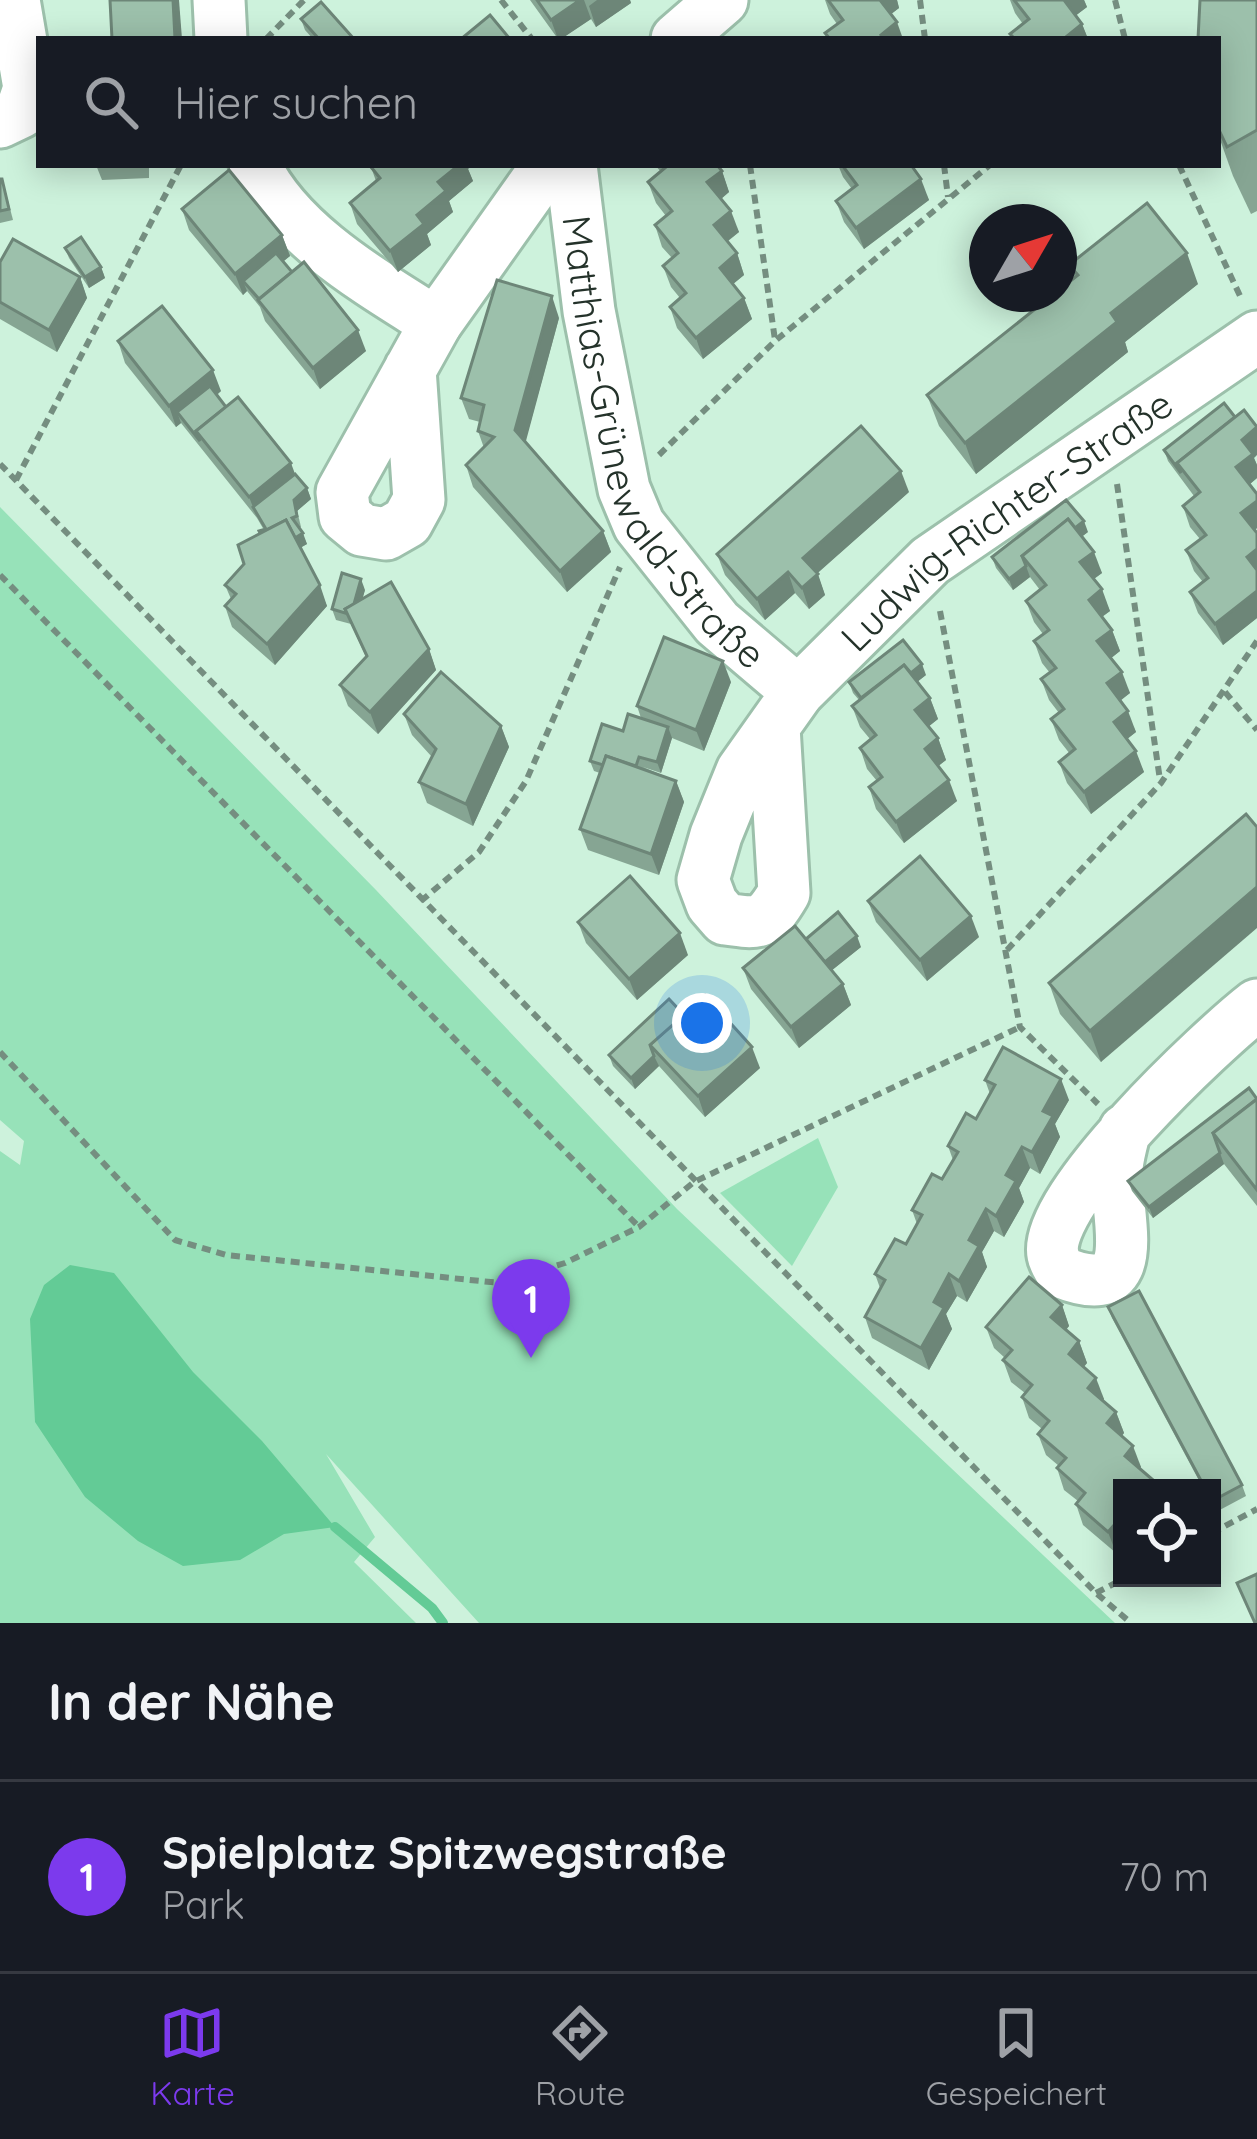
<!DOCTYPE html>
<html lang="de">
<head>
<meta charset="utf-8">
<style>
	body { margin:0; font-family:Quicksand,sans-serif; background:#20242c; color:#f1f3f6 }
	.controls { position:absolute; right:36px; bottom:36px; display:grid; overflow:hidden; border-radius:0px; box-shadow:0 6px 30px #0003 }
	.controls button { width:108px; height:108px; display:grid; place-items:center; padding:0; border:0; border-bottom:3px solid #363941; background:#171b24; color:#f1f3f6; font:60px sans-serif }
	.compass { position:absolute; left:969px; top:204px; width:108px; height:108px; border-radius:50%; background:#171b24; box-shadow:0 6px 30px #0003; rotate:51deg }
	.you { position:absolute; left:702px; top:1023px; width:42px; height:42px; margin:-30px; border:9px solid #fff; border-radius:50%; background:#1a73e8; box-shadow:0 0 0 18px #1a73e833 }
	.badge { display:grid; place-items:center; width:78px; height:78px; border-radius:50%; background:#7c3aed; color:#fff; font-size:39px; font-weight:700 }
	.pin { position:absolute; translate:-50% -99px; filter:drop-shadow(0 3px 6px #0008) }
	.pin::after { content:''; position:absolute; top:63px; width:42px; height:36px; background:inherit; clip-path:polygon(0 0,100% 0,50% 100%) }
	.list { margin:0; padding:0; list-style:none }
	h2 { display:flex; justify-content:space-between; align-items:center; height:156px; margin:0; padding:0 48px; font-size:51px }
	h2 small { font-size:39px; font-weight:400; color:#9ea1a6 }
	.list li { display:grid; grid-template-columns:78px 1fr auto; gap:36px; align-items:center; box-sizing:border-box; height:192px; padding:0 48px; border-top:3px solid #363941 }
	.list b { display:block; font-size:45px; white-space:nowrap }
	.list p { margin:0; font-size:39px; white-space:nowrap; color:#9ea1a6 }
	.list em { font-size:39px; font-style:normal; color:#9ea1a6 }
	.icon { flex:none; width:66px; height:66px; fill:none; stroke:currentColor; stroke-width:2; stroke-linecap:round; stroke-linejoin:round }
	.map { position:relative; flex:none; width:1257px; height:1623px; overflow:hidden }
	.search { position:absolute; background:#171b24; box-shadow:0 6px 30px #0003; left:36px; right:36px; top:36px; height:132px; display:flex; align-items:center; gap:30px; box-sizing:border-box; padding:0 42px; border-radius:0px; color:#9ea1a6; font-size:45px }
	.sheet { height:348px; background:#171b24 }
	nav { display:flex; justify-content:space-around; align-items:center; box-sizing:border-box; height:168px; border-top:3px solid #363941; background:#171b24; font-size:33px; color:#9ea1a6 }
	nav a { display:grid; justify-items:center; gap:6px }
	nav .on { color:#7c3aed }
	.map>svg:first-child { display:block }
</style>
</head>
<body>
<div class="map">
<svg width="1257" height="1623" viewBox="0 0 1257 1623">
	<rect width="100%" height="100%" fill="#cdf2dc"/>
	<g fill="#97e2b9">
		<path d="M0,507l376,383 301,319 438,414h-636l-153,-169 49,83 -21,25 62,61h-416v-472l20,14 4,-24 -24,-21z"/>
		<path d="M818,1138l20,49 -46,79 -72,-73z"/>
	</g>
	<path fill="#63cb96" d="M70,1265l44,8 79,99 69,69 73,86 -51,7 -44,26 -57,6 -45,-25 -53,-44 -50,-75 -5,-103 14,-34z"/>
	<g fill="none" stroke-linecap="round" stroke-linejoin="round">
		<path stroke="#63cb96" stroke-width="10" d="M335,1527l97,81 11,15"/>
		<g stroke="#9cc0ab" stroke-width="57">
			<g id="minor">
				<path d="M219,0l2,39"/>
				<path d="M677,39l45,-39"/>
				<path d="M0,122l21,-10 8,-24 -15,-88"/>
				<path d="M255,165c33,70 118,118 181,158"/>
				<path id="s1" d="M571,165l18,146 35,178 15,36 78,98 81,69"/>
				<path d="M410,369l9,131 -12,22 -21,12 -24,-4 -17,-14 -3,-24 94,-169 112,-158"/>
				<path id="s2" d="M774,727l10,166c-19,32 -24,31 -59,26l-13,-15 -9,-24 13,-45 26,-64 56,-79 132,-131 327,-224"/>
				<path d="M1125,1130c-3,12 -7,26 -8,38 -3,46 33,140 -56,104 -3,-6 -7,-11 -8,-17 -12,-55 160,-216 204,-250"/>
			</g>
		</g>
		<g stroke="#758e80" stroke-width="6" stroke-dasharray="9 6" stroke-linecap="butt">
			<path d="M501,0l31,39"/>
			<path d="M920,0l5,39"/>
			<path d="M1115,0l10,39"/>
			<path d="M266,39l38,-39"/>
			<path d="M750,165l25,175"/>
			<path d="M944,165l4,32"/>
			<path d="M1179,165l62,133"/>
			<path d="M659,455l116,-114 215,-176"/>
			<path d="M0,464l1096,1129 35,30"/>
			<path d="M16,480l165,-315"/>
			<path d="M1117,484l43,296"/>
			<path d="M0,575l639,652"/>
			<path d="M940,611l80,416 78,77"/>
			<path d="M1225,692l32,38"/>
			<path d="M421,901l58,-49 47,-71 94,-214"/>
			<path d="M1007,950l154,-167 96,-142"/>
			<path d="M0,1052l175,188 51,15 274,28 65,-20 74,-36 55,-45 326,-155"/>
			<path d="M1212,1533l45,-24"/>
			<path d="M1096,1593l29,-15"/>
		</g>
		<use href="#minor" stroke="#fff" stroke-width="51"/>
	</g>
	<g fill="#86a593">
		<path d="M530,0h100l1,3 -35,24 -5,-8 -30,20h-3z"/>
		<path d="M825,0h72l2,8 -8,6 12,25h-76l-2,-6 12,-9 -7,-10z"/>
		<path d="M1010,0h74l3,7 -11,8 6,9 6,15h-76l-2,-5 13,-10 -8,-11z"/>
		<path d="M1257,0v211l-6,3 -18,-38 -15,-42v-95z"/>
		<path d="M301,19l53,20h-41l-8,-9z"/>
		<path d="M96,165h53v13l-47,2z"/>
		<path d="M655,165h62l5,6 7,21 -8,7 18,33 -12,10 10,11 7,22 -11,9 11,14 8,21 -49,40 -26,-31 -7,-21 10,-9 -9,-11 -8,-21 9,-8 -10,-11 -7,-22 11,-9 -10,-13 -8,-21 13,-10z"/>
		<path d="M838,165h80l-5,4 16,31 -65,49 -20,-27 -8,-21 16,-12 -9,-12z"/>
		<path d="M371,167l97,2 5,12 -24,20 4,11 -26,22 4,11 -33,27 -41,-48 -7,-21 26,-22z"/>
		<path d="M0,179l5,10 8,31 -13,3z"/>
		<path d="M182,209l100,26 8,21 -7,5 83,90 -46,38 -55,-68 -5,-14 -13,-16 -4,4 -54,-65z"/>
		<path d="M65,248l36,19 4,11 -16,10 -20,-30z"/>
		<path d="M0,262l80,15 7,21 -30,54 -57,-33z"/>
		<path d="M1069,265l129,19 -73,58 3,10 -152,122 -37,-48 -12,-31 147,-117z"/>
		<path d="M559,318l-34,124 78,89 8,21 -44,40 -94,-105 -7,-22 18,-17 -6,-17 2,-9 -11,-3 -8,-21z"/>
		<path d="M118,341l103,50 -4,4 9,12 81,81 4,11 -14,12 4,16 -2,1 8,16 -7,4 27,58 -52,59 -43,-38 -7,-21 6,-7 -6,-14 19,-21 16,-30 4,-4 -7,-12 -76,-95 -5,4 -51,-64z"/>
		<path d="M1164,450l90,8 3,7v13l-7,6 7,10v34l-2,2 2,3v85l-34,27 -25,-32 -8,-21 13,-10 -9,-11 -8,-21 14,-11 -10,-12 -7,-21 11,-10 -26,-35z"/>
		<path d="M909,492l-92,81 8,22 -16,14 -14,-16 -30,27 -40,-45 -8,-21z"/>
		<path d="M1088,532l-6,4 20,37 -8,6 16,32 -8,6 10,13 8,21 -9,7 19,35 -10,7 16,32 -9,7 17,33 -53,42 -24,-31 -8,-21 11,-8 -11,-14 -8,-21 8,-6 -10,-13 -8,-21 9,-6 -8,-10 -8,-22 9,-7 -9,-12 -8,-21 14,-11 -10,-13 -17,13 -17,-22 -4,-11z"/>
		<path d="M365,590l-3,9 67,50 7,21 -58,64 -30,-28 -8,-21 26,-28 -15,-33 -15,-4 -4,-11z"/>
		<path d="M926,675l-9,7 13,16 8,21 -9,7 9,12 8,22 -8,6 19,35 -53,42 -28,-34 -7,-22 8,-6 -10,-12 -7,-21 10,-9 -10,-12 -8,-21 7,-6 -6,-7 -4,-11z"/>
		<path d="M731,682l-27,69 -32,-13 -11,35 -18,-6 33,14 8,21 -25,73 -71,-25 -8,-21 20,-56 -6,-2 -4,-10 33,-30 18,-13 -4,-12z"/>
		<path d="M404,714l97,12 8,21 -36,79 -46,-23 -8,-21 13,-25 -20,-22z"/>
		<path d="M1257,827l-156,235 -41,-48 -11,-31z"/>
		<path d="M868,901l111,36 -52,44 -51,-59z"/>
		<path d="M578,922l110,33 -51,45 -51,-57z"/>
		<path d="M806,939l55,8 -29,23 11,14 8,21 -52,43 -48,-59 -8,-21z"/>
		<path d="M684,1015l76,53 -55,49 -46,-51 -24,23 -22,-23 -4,-11z"/>
		<path d="M985,1080l84,20 -14,24 5,13 -20,37 -10,-6 -11,20 5,14 -20,35 -10,-6 -12,21 5,15 -20,35 -10,-6 -11,18 6,15 -23,41 -57,-32 -7,-21 15,-29 -5,-14 31,-30 11,-20 -5,-14 30,-31 11,-19 -5,-14 28,-27 14,-25z"/>
		<path d="M1257,1099v107l-33,-42 -71,54 -21,-27 -4,-10z"/>
		<path d="M1062,1305l7,21 -3,4 13,11 8,22 -3,4 20,32 -1,2 13,11 8,21 -2,3 19,31 -2,2 14,11 3,8h-34v58l-6,7 -33,-28 -7,-21 2,-3 -14,-11 -7,-22 2,-2 -13,-11 -8,-21 4,-5 -13,-11 -7,-21 3,-4 -14,-11 -8,-22 2,-2 -11,-10 -8,-21z"/>
		<path d="M1108,1307l134,178 4,11 -30,16 -4,-7v-17h-9l-91,-170z"/>
	</g>
	<g fill="#6d8678">
		<path d="M173,0h6l3,39h-7z"/>
		<path d="M580,0h4l7,19 -30,20h-3l-7,-19z"/>
		<path d="M597,0h33l1,3 -35,24 -7,-21z"/>
		<path d="M879,0h18l2,8 -13,10z"/>
		<path d="M1063,0h21l3,7 -17,13z"/>
		<path d="M897,22l6,17h-21l-1,-4z"/>
		<path d="M1082,24l6,15h-20l-1,-3z"/>
		<path d="M459,165h14l-5,4 5,12 -24,20 4,11 -26,22 4,11 -33,27 -8,-21 48,-69z"/>
		<path d="M722,171l7,21 -14,12 -8,-22z"/>
		<path d="M921,179l8,21 -65,49 -8,-21z"/>
		<path d="M731,211l8,21 -18,14 -7,-21z"/>
		<path d="M282,235l8,21 -40,33 -7,-8 4,10 -4,4 -8,-21z"/>
		<path d="M737,253l7,22 -17,14 -7,-21z"/>
		<path d="M1187,253l11,31 -73,58 3,10 -152,122 -11,-31 146,-130z"/>
		<path d="M101,267l4,11 -16,10 -4,-11z"/>
		<path d="M80,277l7,21 -30,54 -8,-22z"/>
		<path d="M552,296l7,22 -36,134 -8,-22z"/>
		<path d="M744,298l8,21 -49,40 -7,-21z"/>
		<path d="M358,330l8,21 -46,38 -7,-21z"/>
		<path d="M213,370l8,21 -37,30 -7,-9 4,11 -5,4 -7,-21z"/>
		<path d="M1257,428v27l-3,3 3,7v13l-13,11 -8,-22 6,-27z"/>
		<path d="M291,463l8,22 -46,22 -4,-10z"/>
		<path d="M901,471l8,21 -98,87 -8,-21z"/>
		<path d="M307,488l4,11 -14,12 4,16 -7,-27z"/>
		<path d="M1257,501v27l-8,6 -8,-21z"/>
		<path d="M1084,521l4,11 -52,40 -7,-8z"/>
		<path d="M603,531l8,21 -44,40 -7,-21z"/>
		<path d="M303,533l4,11 -9,5 -4,-10z"/>
		<path d="M1257,549v27l-10,-19z"/>
		<path d="M1094,552l8,21 -14,10 -8,-21z"/>
		<path d="M1026,566l4,11 -17,13 -4,-11z"/>
		<path d="M788,572l7,21 -30,27 -8,-21z"/>
		<path d="M818,574l7,21 -16,14 -7,-21z"/>
		<path d="M361,579l4,11 -10,35 -4,-11z"/>
		<path d="M320,585l7,21 -52,59 -8,-21z"/>
		<path d="M1102,589l8,22 -14,10 -7,-21z"/>
		<path d="M1257,591v27l-34,27 -8,-21z"/>
		<path d="M1112,630l8,21 -15,12 -8,-22z"/>
		<path d="M429,649l7,21 -58,64 -8,-22z"/>
		<path d="M723,661l8,21 -27,69 -8,-21z"/>
		<path d="M922,664l4,11 -54,42 -4,-11z"/>
		<path d="M1122,672l8,21 -15,12 -8,-22z"/>
		<path d="M930,698l8,21 -15,12 -8,-21z"/>
		<path d="M1128,711l8,21 -14,11 -8,-21z"/>
		<path d="M501,726l8,21 -36,79 -7,-22z"/>
		<path d="M668,727l4,11 -11,35 -4,-11z"/>
		<path d="M938,738l8,22 -14,11 -7,-22z"/>
		<path d="M1136,751l8,21 -53,42 -7,-22z"/>
		<path d="M949,780l8,21 -53,42 -8,-21z"/>
		<path d="M676,781l8,21 -25,73 -8,-21z"/>
		<path d="M1257,887v41l-156,134 -11,-31z"/>
		<path d="M971,916l8,21 -52,44 -7,-21z"/>
		<path d="M680,933l8,22 -51,45 -8,-21z"/>
		<path d="M857,936l4,11 -35,28 -3,-11z"/>
		<path d="M843,984l8,21 -52,43 -8,-21z"/>
		<path d="M752,1047l8,21 -55,49 -7,-21z"/>
		<path d="M654,1056l5,10 -24,23 -4,-11z"/>
		<path d="M1061,1079l8,21 -14,24 5,13 -20,37 -8,-22 11,-41z"/>
		<path d="M1022,1147l8,21 -11,20 5,14 -20,35 -8,-21 10,-41z"/>
		<path d="M1220,1153l4,11 -71,54 -4,-11z"/>
		<path d="M986,1209l8,22 -12,21 5,15 -20,35 -8,-21 10,-41z"/>
		<path d="M949,1274l8,22 -11,18 6,15 -23,41 -8,-22 13,-46z"/>
		<path d="M1062,1305l7,21 -10,12 -8,-21z"/>
		<path d="M1079,1341l8,22 -11,12 -7,-21z"/>
		<path d="M1096,1378l8,21 -8,10 -8,-21z"/>
		<path d="M1116,1412l8,21 -10,11 -7,-21z"/>
		<path d="M1133,1446l8,21 -9,10 -7,-21z"/>
		<path d="M1122,1516v30l-6,7 -8,-21z"/>
	</g>
	<g fill="#9cc0ab" stroke="#6d8678" stroke-width="3">
		<path d="M110,0h63l2,39h-63z"/>
		<path d="M537,0h43l-29,20z"/>
		<path d="M828,0h52l17,22 -16,13 3,4h-54l-5,-6 18,-13z"/>
		<path d="M1014,0h50l18,24 -15,12 3,3h-55l-5,-5 19,-15z"/>
		<path d="M1200,0h57v130l-30,17 -9,-19v-89h-20z"/>
		<path d="M321,2l33,37h-35l-18,-20z"/>
		<path d="M490,15l20,24h-49z"/>
		<path d="M373,165h86l-21,17 8,9 -29,24 7,9 -34,27 -40,-48 30,-25 -9,-11z"/>
		<path d="M665,165h52l5,6 -15,11 24,29 -17,14 23,28 -17,15 24,30 -48,40 -26,-31 16,-14 -23,-27 15,-13 -23,-28 17,-14 -24,-29 18,-15z"/>
		<path d="M842,165h69l10,14 -65,49 -20,-27 21,-16z"/>
		<path d="M229,170l53,65 -47,39 -53,-65z"/>
		<path d="M0,179h2l7,30 -9,2z"/>
		<path d="M1147,203l40,50 -76,60 6,9 -152,121 -38,-48 127,-101h5v-4l19,-15 -9,-10z"/>
		<path d="M81,237l20,30 -16,10 -20,-29z"/>
		<path d="M13,239l67,38 -31,53 -49,-28v-40z"/>
		<path d="M276,253l16,19 -33,27 -16,-18z"/>
		<path d="M304,262l54,68 -45,38 -55,-68z"/>
		<path d="M497,280l55,16 -37,134 88,101 -43,40 -94,-106 28,-28 -16,-6 6,-26 -23,-7z"/>
		<path d="M162,306l51,64 -44,36 -51,-65z"/>
		<path d="M210,386l16,21 -30,24 4,10 -23,-29z"/>
		<path d="M238,397l53,66 -42,34 -53,-66z"/>
		<path d="M1224,403l11,14 -58,46 4,10 -17,-23z"/>
		<path d="M1244,410l13,17 -15,13 11,14 -17,13 21,27v7l-16,12 16,20v16l-10,8 10,13v21l-42,33 -25,-32 18,-14 -22,-28 20,-15 -23,-29 17,-14 -23,-29z"/>
		<path d="M861,426l40,45 -98,87 15,16 -16,14 -14,-16 -31,27 -40,-45z"/>
		<path d="M295,474l12,14 -13,12 3,16 -5,2 11,15 -8,5 -9,-18 -26,13 -1,-2 7,-2 -13,-22z"/>
		<path d="M1066,500l18,21 -9,7 -7,-9 -46,37 4,10 -17,13 -17,-22z"/>
		<path d="M1068,519l26,33 -14,10 22,27 -13,11 23,30 -15,11 25,31 -15,11 21,28 -14,11 22,29 -52,41 -25,-30 16,-13 -24,-30 13,-10 -23,-30 15,-11 -22,-27 15,-11 -23,-29 20,-16 -24,-29z"/>
		<path d="M286,520l34,65 -53,59 -42,-38 11,-12 -11,-9 19,-21 -6,-19z"/>
		<path d="M342,573l19,6 -7,25 -9,5 3,5 -16,-5z"/>
		<path d="M391,582l38,67 -59,63 -30,-27 27,-29 -22,-47z"/>
		<path d="M664,637l59,24 -27,69 -59,-24z"/>
		<path d="M903,640l19,24 -11,9 -7,-8 -43,33 -12,-16z"/>
		<path d="M904,665l26,33 -15,12 23,28 -13,11 24,31 -53,42 -27,-35 13,-10 -22,-29 16,-13 -24,-29z"/>
		<path d="M441,672l60,54 -35,78 -47,-22 17,-33 -32,-35z"/>
		<path d="M628,714l40,13 -11,35 -18,-5 -3,9 -30,-10 -3,9 -13,-4 12,-37 21,7z"/>
		<path d="M606,756l70,25 -25,73 -71,-25z"/>
		<path d="M1246,814l11,13v60l-167,144 -41,-48z"/>
		<path d="M920,856l51,60 -51,44 -52,-59z"/>
		<path d="M630,876l50,57 -51,46 -51,-57z"/>
		<path d="M838,912l19,24 -32,26 -19,-23z"/>
		<path d="M795,926l48,58 -52,43 -48,-59z"/>
		<path d="M705,995l47,52 -54,49 -48,-51z"/>
		<path d="M669,999l15,16 -34,30 4,11 -23,22 -22,-23z"/>
		<path d="M1003,1047l58,32 -18,32 10,5 -21,36 -10,-5 -16,28 10,6 -20,35 -10,-7 -17,31 10,6 -20,35 -10,-7 -15,28 10,6 -23,40 -56,-31 20,-37 -10,-6 20,-35 11,5 16,-29 -10,-5 20,-36 10,5 16,-27 -10,-6 18,-33 10,6 19,-34 -10,-5z"/>
		<path d="M1249,1088l8,11 -44,34 7,20 -71,54 -21,-26z"/>
		<path d="M1257,1099v91l-44,-57z"/>
		<path d="M1029,1277l33,28 -11,12 28,24 -10,13 27,24 -8,10 28,24 -9,11 26,23 -8,10 28,24 -7,8h-24v28l-14,16 -32,-28 9,-11 -28,-25 9,-10 -28,-24 11,-13 -27,-24 10,-12 -29,-25 9,-10 -26,-23z"/>
		<path d="M1139,1291l103,194 -30,16v-13h-7l-97,-181z"/>
		<path d="M1257,1574v49h-2l-18,-40z"/>
	</g>
	<g text-anchor="middle" dominant-baseline="central" stroke-width="9" stroke-linejoin="round" paint-order="stroke">
		<g font-size="39" fill="#24322a" stroke="#cdf2dc">
			<text stroke="none"><textPath href="#s1" startOffset="300">Matthias-Grünewald-Straße</textPath></text>
			<text stroke="none"><textPath href="#s2" startOffset="768">Ludwig-Richter-Straße</textPath></text>
		</g>
	</g>
</svg>
<div class="controls">
<button><svg class="icon" aria-label="locate" viewBox="0 0 24 24"><circle cx="12" cy="12" r="6"/><path d="M12 2v4M12 18v4M2 12h4M18 12h4"/></svg></button>
</div>
<svg class="compass" viewBox="-18 -18 36 36"><path d="M0-13l5 13h-10z" fill="#e53935"/><path d="M0 13l5-13h-10z" fill="#9ea1a6"/></svg>
<div class="you"></div>
<div class="pin badge" style="left:531px;top:1358px">1</div>
<div class="search"><svg class="icon" aria-label="search" viewBox="0 0 24 24"><circle cx="10" cy="10" r="6"/><path d="M15 15l6 6"/></svg>Hier suchen</div>
</div>
<section class="sheet">
<h2>In der Nähe<small></small></h2>
<ul class="list">
<li><span class="badge">1</span><div><b>Spielplatz Spitzwegstraße</b><p>Park</p></div><em>70 m</em></li>
</ul>
</section>
<nav>
<a class="on"><svg class="icon" aria-label="map" viewBox="0 0 24 24"><path d="M3 6l6-2 6 2 6-2v14l-6 2-6-2-6 2zM9 4v14M15 6v14"/></svg>Karte</a>
<a><svg class="icon" aria-label="directions" viewBox="0 0 24 24"><path d="M12 3l9 9-9 9-9-9zM9 14v-3h6M13 9l2 2-2 2"/></svg>Route</a>
<a><svg class="icon" aria-label="saved" viewBox="0 0 24 24"><path d="M7 4h10v16l-5-4-5 4z"/></svg>Gespeichert</a>
</nav>
</body>
</html>
